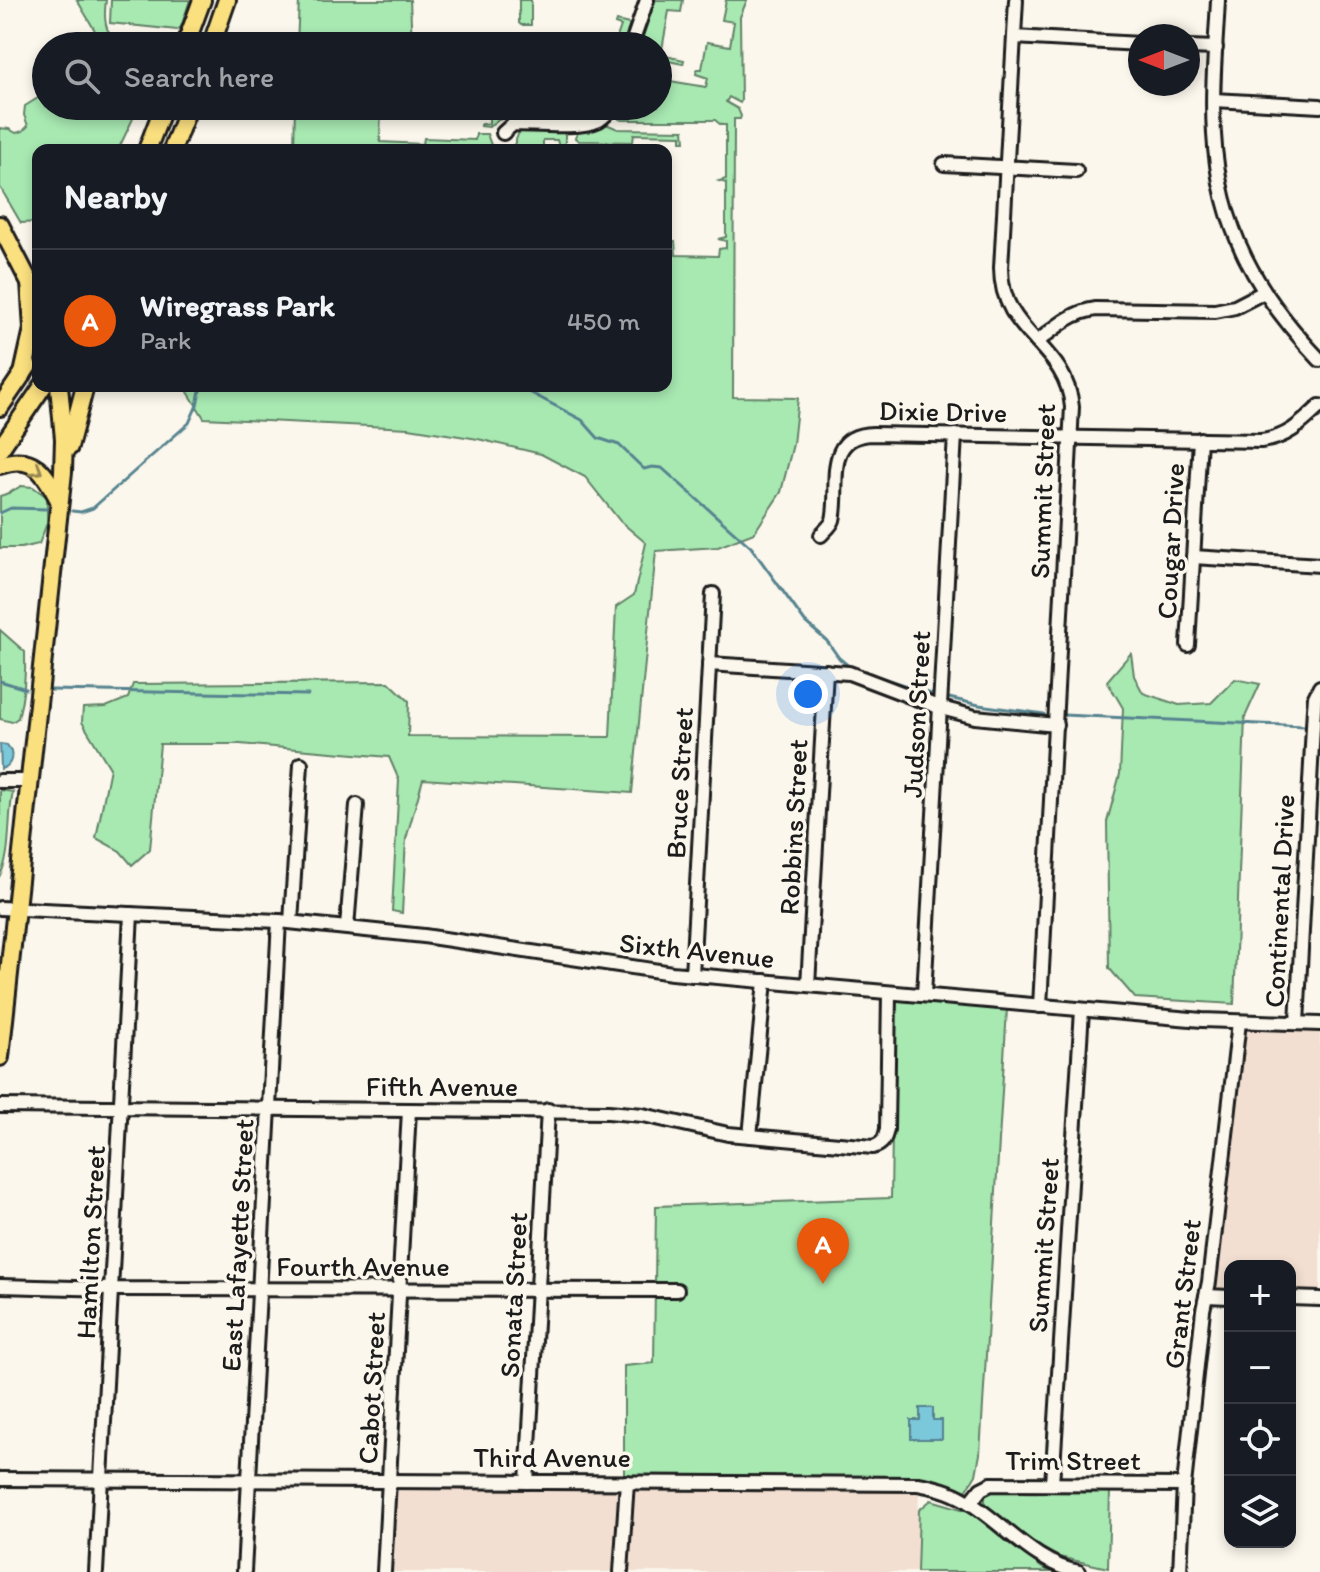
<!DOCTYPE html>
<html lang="en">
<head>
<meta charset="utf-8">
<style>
	body { margin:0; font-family:Itim,sans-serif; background:#20242c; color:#f1f3f6 }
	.controls { position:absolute; right:24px; bottom:24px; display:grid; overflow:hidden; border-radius:16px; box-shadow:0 4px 12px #0003 }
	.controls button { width:72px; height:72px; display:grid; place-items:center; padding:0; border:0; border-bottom:2px solid #363941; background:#171b24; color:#f1f3f6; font:40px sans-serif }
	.compass { position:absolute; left:1128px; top:24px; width:72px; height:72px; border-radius:50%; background:#171b24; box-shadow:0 4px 12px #0003; rotate:270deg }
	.you { position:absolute; left:808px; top:694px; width:28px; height:28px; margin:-20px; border:6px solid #fff; border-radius:50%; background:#1a73e8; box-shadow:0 0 0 12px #1a73e833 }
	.badge { display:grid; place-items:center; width:52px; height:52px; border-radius:50%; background:#ea580c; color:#fff; font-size:26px; font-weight:700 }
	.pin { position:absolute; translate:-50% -66px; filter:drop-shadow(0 2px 4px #0008) }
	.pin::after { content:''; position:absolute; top:42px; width:28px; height:24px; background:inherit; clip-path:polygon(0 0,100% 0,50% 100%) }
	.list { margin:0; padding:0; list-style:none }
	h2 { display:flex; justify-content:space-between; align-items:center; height:104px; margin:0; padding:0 32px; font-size:34px }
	h2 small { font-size:26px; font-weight:400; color:#9ea1a6 }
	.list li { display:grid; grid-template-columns:52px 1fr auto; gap:24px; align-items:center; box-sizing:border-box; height:144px; padding:0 32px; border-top:2px solid #363941 }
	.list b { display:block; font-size:30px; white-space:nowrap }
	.list p { margin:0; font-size:26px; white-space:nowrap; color:#9ea1a6 }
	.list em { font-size:26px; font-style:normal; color:#9ea1a6 }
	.icon { flex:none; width:44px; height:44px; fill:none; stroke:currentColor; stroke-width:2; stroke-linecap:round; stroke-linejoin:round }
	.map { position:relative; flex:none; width:1320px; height:1572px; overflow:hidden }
	.search { position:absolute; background:#171b24; box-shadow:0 4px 12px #0003; left:32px; top:32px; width:640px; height:88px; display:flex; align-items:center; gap:20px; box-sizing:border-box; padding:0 28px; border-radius:44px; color:#9ea1a6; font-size:30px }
	.panel { position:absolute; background:#171b24; box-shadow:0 4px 12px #0003; left:32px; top:144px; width:640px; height:248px; border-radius:16px }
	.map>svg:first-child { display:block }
</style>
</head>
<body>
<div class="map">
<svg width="1320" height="1572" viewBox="0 0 1320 1572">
	<rect width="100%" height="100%" fill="#fbf7ec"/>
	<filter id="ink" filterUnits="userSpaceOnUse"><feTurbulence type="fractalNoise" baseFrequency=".0125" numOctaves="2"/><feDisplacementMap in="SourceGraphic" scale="16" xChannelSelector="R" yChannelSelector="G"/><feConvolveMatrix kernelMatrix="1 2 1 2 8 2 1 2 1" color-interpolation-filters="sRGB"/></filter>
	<g filter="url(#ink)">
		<g fill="#f2dfd1">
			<path d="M1250,1029l70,2v262l-30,-1v-26h-60v25h-11l-4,-7 28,-249z"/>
			<path d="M398,1486l270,4 251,-1 -2,83h-524l1,-80z"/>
		</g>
		<g fill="#a8e9b2" stroke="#628267" stroke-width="2">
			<path d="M77,0h29c-6,43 12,46 50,40l5,6h-57z"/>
			<path d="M111,0h79l-9,27 -4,3 -67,-7z"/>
			<path d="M299,0h111l2,46h-115z"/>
			<path d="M519,0h12v25h-10l-2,-2z"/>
			<path d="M652,0h31l-2,12 -12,-1 -8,44 23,5 -1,4 -25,-5v-13h-21z"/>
			<path d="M726,0h21l-7,17 1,84 -1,2 -11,-6 -3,5 12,7 3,7 -1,3h-6l-1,278 65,1 -5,46 -12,48 -27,41 -36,14 -62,4 -24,242 -209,-14 -17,60 -4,74 -10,-2 7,-131 -10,-23 -149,-13h-80l-10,105 -18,16 -12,-14 -24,-13 14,-70 -28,-46 1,-14 23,-1 22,-9 5,-14 256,-2 20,19 -1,35 202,1 6,-130 18,-12 12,-52 -26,-22 -35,-44 -44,-23 -63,-15 -69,-11 -205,-10 -19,-31 481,-1v-145h9l1,14 42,1 1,-7 7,-1v-7l-8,-2 8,-2v-54l-7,-2 7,-2v-54h-5l-6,-5h-93l-3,-1 -3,-6 3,-7h39v-27l48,8 2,-9 -12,-4 1,-5h5l5,-27 23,4 4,-24 -12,-2z"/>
			<path d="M616,21l13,3 2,2 -6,20h-11l7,-20 -6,-2z"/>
			<path d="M46,93v13h93l-21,44h-80v72l-17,1 -21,-36v-59l9,1 7,4 7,-2 5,-5 -4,-11 1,-9z"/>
			<path d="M295,106h86l-1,36 43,2 1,-6 51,2 1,-6h11l4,11 12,5 11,-5 5,-13 4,-2h38l4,5v7l-3,4 -3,1 -2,-7h-14v8l-9,2h-240z"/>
			<path d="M489,106h13l1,8h15l1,-8 13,1v6l-4,5c-14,0 -29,-3 -39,9l-8,-1v-2h8z"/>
			<path d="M590,106h16c-16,16 -38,12 -59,12l-4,-4v-4l2,-2h39z"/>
			<path d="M606,124l12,5 66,1 1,11h-4v-6l-47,-1 -1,8 -54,-1 -4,-3 4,-8z"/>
			<path d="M21,486l12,1 14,10v26l-8,21 -18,4h-21v-52l9,-3z"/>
			<path d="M0,630l25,22c1,23 -1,44 -7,66l-6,4 -12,-3z"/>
			<path d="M1131,653l3,23 9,17 36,12 32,-2 24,-24 25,5 -15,33 -11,287 -99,-6 -26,-30 -2,-146 13,-48 3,-66 -16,-27z"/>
			<path d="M0,790l13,2c-6,26 -1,62 -13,83z"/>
			<path d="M899,999l108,10 -27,445 -4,21 -11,18 -39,-14 -11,-1 -291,-2v-110l30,-3 2,-157 235,-8 3,-195z"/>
			<path d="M991,1490l119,1 -2,77 -49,-11 -26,-14 -48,-38v-10z"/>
			<path d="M931,1500l44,13 67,55 10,4h-135l2,-62z"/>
		</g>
		<g fill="#7cc8db" stroke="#56838f" stroke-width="2">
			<path d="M0,744l7,1c8,9 5,21 -6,24z"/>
			<path d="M920,1408h13v12h9v19h-31v-19h9z"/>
		</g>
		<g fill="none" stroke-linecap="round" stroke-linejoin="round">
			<g stroke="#56838f" stroke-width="3">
				<path d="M518,386l64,34 16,18 21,7 25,24 8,-2 10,1 89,79 54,75 22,19 12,17 12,10"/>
				<path d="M72,511l9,1 12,-4 96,-85 8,-18 4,-19"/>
				<path d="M0,513l11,-5 36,1"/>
				<path d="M858,670l73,24"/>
				<path d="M0,681l26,8"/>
				<path d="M51,690l257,5"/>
				<path d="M949,698l30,7 65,9"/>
				<path d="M1063,715l241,11"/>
			</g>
			<g stroke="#1c1c1c" stroke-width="18">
				<g id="minor">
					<path d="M1016,0l-15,268c0,68 65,75 71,139l-32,599"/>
					<path d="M1218,0c-2,44 -7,90 -4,134 5,94 43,160 106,226"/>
					<path d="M1014,37l126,7"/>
					<path d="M631,46l16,-46"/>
					<path d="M1188,47l28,1"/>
					<path d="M1214,100l106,6"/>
					<path d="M503,133l10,-9c22,0 67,5 86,-4 6,-4 10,-8 14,-14"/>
					<path d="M944,164l132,7"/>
					<path d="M1037,342c19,-15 35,-30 59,-33l119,2 20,-4 29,-15"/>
					<path d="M821,535c4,-5 10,-9 12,-15 8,-32 -12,-85 40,-86l388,7c26,-3 41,-18 59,-35"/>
					<path d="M1193,557l127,8"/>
					<path d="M1188,645l12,-206"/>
					<path d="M709,664l140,9 92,35 34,9 81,8"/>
					<path d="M0,781h29"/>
					<path d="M0,908l279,13 145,15 248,37 530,47 118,4"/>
					<path d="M291,922l10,-158"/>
					<path d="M347,927l10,-122"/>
					<path d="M692,975l21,-381"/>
					<path d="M808,985l18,-314"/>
					<path d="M924,995l31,-560"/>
					<path d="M1297,1023l17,-315 1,-11 5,-10"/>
					<path d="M0,1106l608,6 35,3 85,19 145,13c10,-3 12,-8 14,-18l2,-136"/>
					<path d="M750,1136l15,-155"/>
					<path d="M0,1286l111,3 566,1"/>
					<path d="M1206,1296l24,1"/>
					<path d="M1290,1298l30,1"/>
					<path d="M0,1479l918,5c18,3 38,9 52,19 36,23 66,61 109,69"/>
					<path d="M527,1482l21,-372"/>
					<path d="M1052,1484l30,-474"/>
					<path d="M970,1503l11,-14 10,-5 193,1"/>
					<path d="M96,1572l35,-658"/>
					<path d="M244,1572l35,-651"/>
					<path d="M384,1572l25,-462"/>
					<path d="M621,1572l6,-90"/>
					<path d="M1180,1572l4,-87 19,-175 6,-28 30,-260"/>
				</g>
			</g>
			<g stroke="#1c1c1c" stroke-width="22">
				<g id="major">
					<path d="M185,46l17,-46"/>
					<path d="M211,46l16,-46"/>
					<path d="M147,150l17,-44"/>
					<path d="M172,150l17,-44"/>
					<path d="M0,225l34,66"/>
					<path d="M23,374l10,-45 -3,-48"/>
					<path d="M0,407l28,-41"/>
					<path d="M69,447l16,-61"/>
					<path d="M0,449l43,-63"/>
					<path d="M0,465c34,-12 45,8 59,35"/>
					<path d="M0,1057l63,-585 1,-33 -5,-53"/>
				</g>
			</g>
			<use href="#minor" stroke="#fbf7ec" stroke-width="12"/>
			<use href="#major" stroke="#fbe080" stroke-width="16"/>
		</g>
		<defs><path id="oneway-chevron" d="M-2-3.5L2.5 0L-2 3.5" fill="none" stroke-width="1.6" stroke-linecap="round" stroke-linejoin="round" transform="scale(2)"/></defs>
		<use stroke="#978853" href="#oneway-chevron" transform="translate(37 470) rotate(34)"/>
	</g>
	<g text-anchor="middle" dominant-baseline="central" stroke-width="7" stroke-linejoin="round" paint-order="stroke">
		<g font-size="28" fill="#1c1c1c" stroke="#fbf7ec">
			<text transform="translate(943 411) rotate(1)">Dixie Drive</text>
			<text transform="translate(1042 491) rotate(-88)">Summit Street</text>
			<text transform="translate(1170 541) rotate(-87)">Cougar Drive</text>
			<text transform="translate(916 714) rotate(-87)">Judson Street</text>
			<text transform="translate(679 783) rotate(-87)">Bruce Street</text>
			<text transform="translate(793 827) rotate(-87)">Robbins Street</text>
			<text transform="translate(1279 901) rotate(-87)">Continental Drive</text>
			<text transform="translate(697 950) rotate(6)">Sixth Avenue</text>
			<text x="442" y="1086">Fifth Avenue</text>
			<text transform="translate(90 1242) rotate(-87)">Hamilton Street</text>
			<text transform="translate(237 1245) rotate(-87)">East Lafayette Street</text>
			<text transform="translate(1043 1245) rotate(-86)">Summit Street</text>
			<text x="363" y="1266">Fourth Avenue</text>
			<text transform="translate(1182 1294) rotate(-83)">Grant Street</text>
			<text transform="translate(513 1295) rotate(-87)">Sonata Street</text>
			<text transform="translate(371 1388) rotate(-87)">Cabot Street</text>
			<text x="552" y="1457">Third Avenue</text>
			<text x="1073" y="1460">Trim Street</text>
		</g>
	</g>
</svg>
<div class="controls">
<button>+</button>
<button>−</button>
<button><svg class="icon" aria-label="locate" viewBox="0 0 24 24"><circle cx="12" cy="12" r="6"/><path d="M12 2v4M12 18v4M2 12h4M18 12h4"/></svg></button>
<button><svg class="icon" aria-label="layers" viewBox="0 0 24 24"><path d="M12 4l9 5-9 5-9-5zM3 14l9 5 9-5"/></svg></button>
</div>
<svg class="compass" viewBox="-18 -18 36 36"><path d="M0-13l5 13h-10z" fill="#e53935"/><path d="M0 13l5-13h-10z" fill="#9ea1a6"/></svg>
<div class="you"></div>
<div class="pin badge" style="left:823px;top:1284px">A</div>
<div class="search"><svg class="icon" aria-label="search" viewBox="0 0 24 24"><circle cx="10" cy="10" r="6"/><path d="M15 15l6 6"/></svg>Search here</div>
<section class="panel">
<h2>Nearby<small></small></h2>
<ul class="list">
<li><span class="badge">A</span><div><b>Wiregrass Park</b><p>Park</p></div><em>450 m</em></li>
</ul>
</section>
</div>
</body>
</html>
